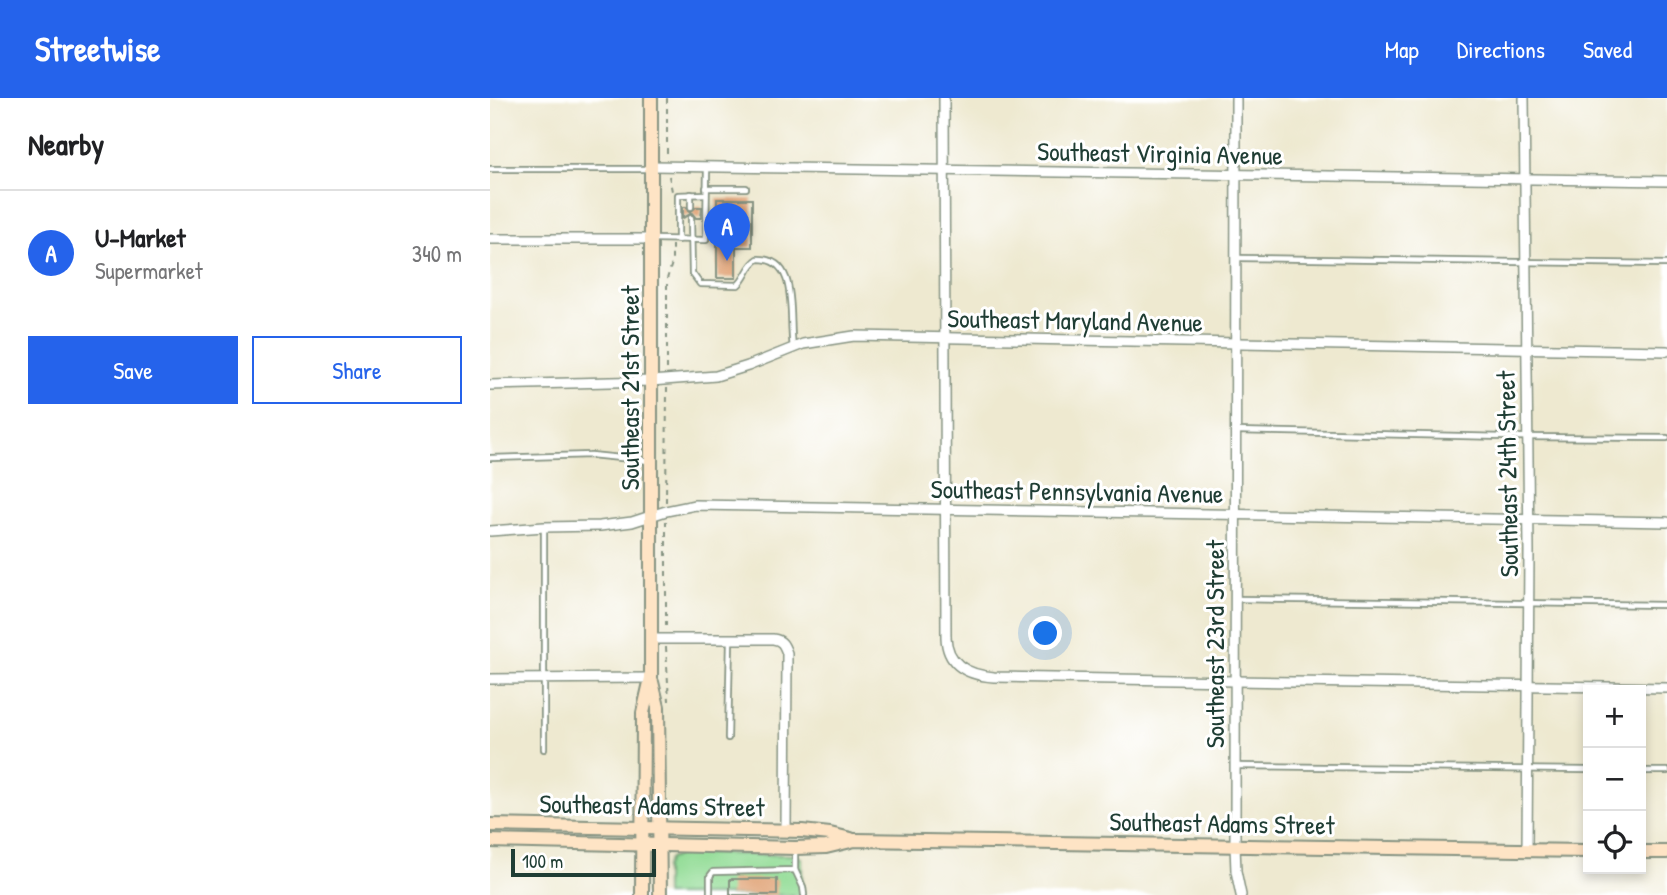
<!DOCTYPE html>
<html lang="en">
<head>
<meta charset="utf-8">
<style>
	body { margin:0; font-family:"Patrick Hand",sans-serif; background:#f2f2f2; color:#202124 }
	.controls { position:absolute; right:21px; bottom:21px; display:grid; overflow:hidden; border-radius:0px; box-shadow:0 4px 10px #0003 }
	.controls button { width:63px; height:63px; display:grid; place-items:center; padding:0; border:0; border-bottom:2px solid #e0e0e0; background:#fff; color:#202124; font:35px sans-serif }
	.scale { position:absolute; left:21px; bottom:18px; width:145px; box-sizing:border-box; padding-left:7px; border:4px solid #1f3d34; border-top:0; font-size:19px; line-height:24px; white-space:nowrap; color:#1f3d34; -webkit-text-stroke:5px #fff; paint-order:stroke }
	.you { position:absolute; left:556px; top:536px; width:24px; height:24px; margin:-18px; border:5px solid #fff; border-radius:50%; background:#1a73e8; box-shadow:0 0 0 10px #1a73e833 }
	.badge { display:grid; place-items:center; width:46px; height:46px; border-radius:50%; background:#2563eb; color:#fff; font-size:23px; font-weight:700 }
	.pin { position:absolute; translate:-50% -58px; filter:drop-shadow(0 2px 4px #0008) }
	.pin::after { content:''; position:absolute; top:37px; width:24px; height:21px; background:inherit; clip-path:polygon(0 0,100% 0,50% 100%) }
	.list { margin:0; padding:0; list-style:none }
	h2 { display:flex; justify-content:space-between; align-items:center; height:91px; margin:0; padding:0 28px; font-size:30px }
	h2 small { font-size:23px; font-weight:400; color:#757577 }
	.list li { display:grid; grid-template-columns:46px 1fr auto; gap:21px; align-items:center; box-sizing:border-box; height:126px; padding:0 28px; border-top:2px solid #e0e0e0 }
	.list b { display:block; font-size:26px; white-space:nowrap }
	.list p { margin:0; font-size:23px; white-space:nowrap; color:#757577 }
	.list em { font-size:23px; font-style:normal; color:#757577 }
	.actions { display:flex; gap:14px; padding:21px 28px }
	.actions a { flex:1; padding:16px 0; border:2px solid #2563eb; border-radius:0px; text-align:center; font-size:24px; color:#2563eb }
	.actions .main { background:#2563eb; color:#fff }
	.icon { flex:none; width:38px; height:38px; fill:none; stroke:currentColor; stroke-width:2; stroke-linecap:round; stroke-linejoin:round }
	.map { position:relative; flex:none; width:1177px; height:797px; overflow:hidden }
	header { display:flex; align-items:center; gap:42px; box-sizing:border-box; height:98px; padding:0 35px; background:#2563eb; color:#fff }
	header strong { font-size:33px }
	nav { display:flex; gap:38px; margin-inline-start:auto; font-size:24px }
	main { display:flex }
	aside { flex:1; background:#fff }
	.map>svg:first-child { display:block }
</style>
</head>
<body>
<header>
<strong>Streetwise</strong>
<nav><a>Map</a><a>Directions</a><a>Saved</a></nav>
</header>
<main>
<aside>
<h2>Nearby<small></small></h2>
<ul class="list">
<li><span class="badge">A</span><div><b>U-Market</b><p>Supermarket</p></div><em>340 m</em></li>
</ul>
<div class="actions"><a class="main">Save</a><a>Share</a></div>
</aside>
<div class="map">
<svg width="1177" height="797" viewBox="0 0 1177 797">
	<rect width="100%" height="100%" fill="#fff"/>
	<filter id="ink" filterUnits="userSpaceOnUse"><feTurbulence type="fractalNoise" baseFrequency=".0143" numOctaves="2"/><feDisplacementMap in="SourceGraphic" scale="14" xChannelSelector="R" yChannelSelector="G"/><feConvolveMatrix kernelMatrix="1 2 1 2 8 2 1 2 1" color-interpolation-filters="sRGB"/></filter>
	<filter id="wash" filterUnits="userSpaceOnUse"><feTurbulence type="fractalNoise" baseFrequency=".00686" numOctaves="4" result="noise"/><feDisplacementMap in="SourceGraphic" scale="28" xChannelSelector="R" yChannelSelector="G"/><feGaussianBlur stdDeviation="1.57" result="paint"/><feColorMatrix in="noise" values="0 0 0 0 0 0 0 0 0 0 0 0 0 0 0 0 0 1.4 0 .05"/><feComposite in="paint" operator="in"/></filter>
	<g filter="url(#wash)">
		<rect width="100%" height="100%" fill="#eee9d0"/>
		<path fill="#94dd98" stroke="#5a8d66" stroke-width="2" d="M194,755l112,2 6,4v36h-137v-27l4,-9z"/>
		<g id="blocks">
			<g fill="#e3ab82">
				<path d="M227,101h35v48h-16v31h-19z"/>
				<path d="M193,109h3l4,5 6,-5h6l-1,11h-5l-4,-5 -9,5z"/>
				<rect x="240" y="781" width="47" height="16"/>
			</g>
		</g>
	</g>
	<g filter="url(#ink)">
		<use href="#blocks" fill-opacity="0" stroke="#869382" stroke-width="2"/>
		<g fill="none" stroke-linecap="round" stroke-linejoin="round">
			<g stroke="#869382" stroke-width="8">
				<g id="lane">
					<path d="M0,71h161"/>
					<path d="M216,90h40"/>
					<path d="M201,109v-13"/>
					<path d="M201,120l1,55 8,11 38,1c9,-8 9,-19 20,-26 42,-1 30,58 35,88"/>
					<path d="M163,141l53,1 1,-72"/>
					<path d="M188,142v-45l28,-1"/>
					<path d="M747,160l430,6"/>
					<path d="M746,333l269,6 162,1"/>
					<path d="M0,360l101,-3 59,6"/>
					<path d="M54,429v222"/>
					<path d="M745,501l432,6"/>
					<path d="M238,640l2,-98"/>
					<path d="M746,668l352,4"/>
					<path d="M1151,673h26"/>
					<path d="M305,772l8,17 1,8"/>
					<path d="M220,797v-19l3,-4 82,-2v-19"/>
				</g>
			</g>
			<g stroke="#869382" stroke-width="12">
				<g id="street">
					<path d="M454,0l2,539c1,28 22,38 48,40l673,11"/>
					<path d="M746,0l-1,748 1,25 5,24"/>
					<path d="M1034,0l5,453 -2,299"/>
					<path d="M162,68l1015,15"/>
					<path d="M0,141h162"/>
					<path d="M0,287l161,-4 65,-5 32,-10 55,-22 51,-8 813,15"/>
					<path d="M0,433l54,-4 56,-1 32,-4 34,-11 29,-6 972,17"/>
					<path d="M161,541h122c9,1 11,6 14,14l-1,178"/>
					<path d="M0,581l161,-1"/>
				</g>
			</g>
			<g stroke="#869382" stroke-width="16">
				<g id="secondary">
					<path d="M162,584l6,25 2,188"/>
					<path d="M0,727l312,6 28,3 21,5"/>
					<path d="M0,743l305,7 31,-1 29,-7 733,11"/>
					<path d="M1151,754h26"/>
					<path d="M152,797l1,-182 8,-35v-580"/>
				</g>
			</g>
			<g stroke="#869382" stroke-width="2" stroke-dasharray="5 5" stroke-linecap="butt">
				<path d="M177,0v58"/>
				<path d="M179,78l3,15"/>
				<path d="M177,271v-90l5,-16v-18"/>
				<path d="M176,404l1,-114"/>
				<path d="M176,423v110"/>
				<path d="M176,549l3,54"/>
			</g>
			<use href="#lane" stroke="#fff" stroke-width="4.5"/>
			<use href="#street" stroke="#fff" stroke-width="9"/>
			<use href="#secondary" stroke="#fee4c5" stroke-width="12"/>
		</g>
	</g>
	<g text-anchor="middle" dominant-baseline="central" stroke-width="6" stroke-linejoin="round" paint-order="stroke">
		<g font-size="26" fill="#1f3d34" stroke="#fff">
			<text transform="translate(670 55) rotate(1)">Southeast Virginia Avenue</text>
			<text transform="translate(585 222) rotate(1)">Southeast Maryland Avenue</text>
			<text transform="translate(139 290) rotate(-90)">Southeast 21st Street</text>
			<text transform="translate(1017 376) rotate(-91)">Southeast 24th Street</text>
			<text transform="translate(587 393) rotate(1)">Southeast Pennsylvania Avenue</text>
			<text transform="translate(724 546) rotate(-90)">Southeast 23rd Street</text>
			<text transform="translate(162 707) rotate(1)">Southeast Adams Street</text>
			<text transform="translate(732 725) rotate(1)">Southeast Adams Street</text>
		</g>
	</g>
</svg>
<div class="controls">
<button>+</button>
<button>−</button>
<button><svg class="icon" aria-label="locate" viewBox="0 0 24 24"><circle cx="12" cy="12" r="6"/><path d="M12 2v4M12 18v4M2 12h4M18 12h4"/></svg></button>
</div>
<div class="scale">100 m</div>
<div class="you"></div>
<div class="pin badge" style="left:237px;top:163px">A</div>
</div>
</main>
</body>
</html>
